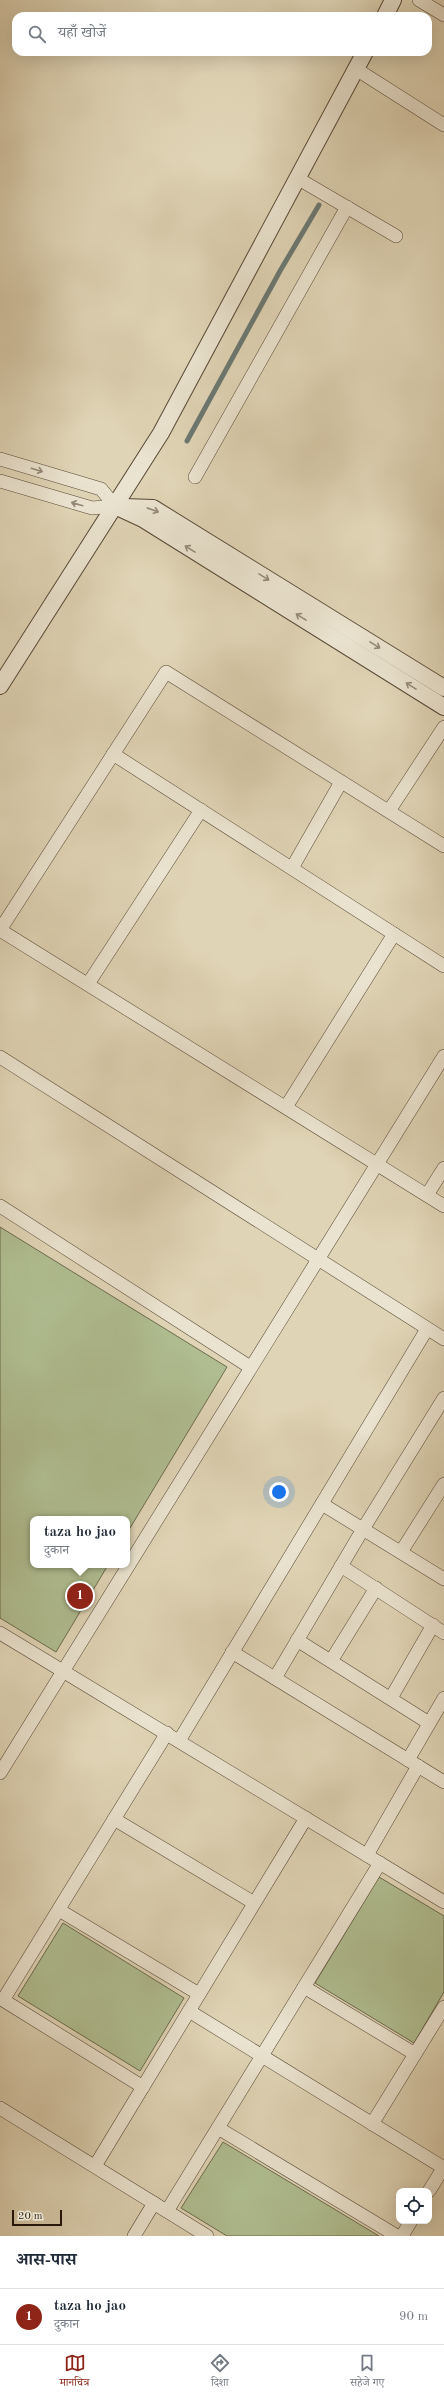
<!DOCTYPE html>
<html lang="hi">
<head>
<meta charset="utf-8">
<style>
	body { margin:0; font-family:"Old Standard TT","Noto Serif Devanagari",serif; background:#f2f2f3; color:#1f2937 }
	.controls { position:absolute; right:12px; bottom:12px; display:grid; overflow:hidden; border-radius:8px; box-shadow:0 4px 16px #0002 }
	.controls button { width:36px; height:36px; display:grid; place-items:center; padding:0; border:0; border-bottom:1px solid #e0e1e3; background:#fff; color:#1f2937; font:20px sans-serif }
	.scale { position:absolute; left:12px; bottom:10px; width:50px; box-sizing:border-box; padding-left:4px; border:2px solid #2a190b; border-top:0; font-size:11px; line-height:14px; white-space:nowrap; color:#2a190b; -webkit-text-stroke:3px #eae3cf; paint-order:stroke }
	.you { position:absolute; left:279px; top:1492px; width:14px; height:14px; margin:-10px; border:3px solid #fff; border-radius:50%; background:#1a73e8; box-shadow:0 0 0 6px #1a73e833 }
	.badge { display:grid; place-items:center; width:26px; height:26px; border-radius:50%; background:#8f2418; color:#fff; font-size:13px; font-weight:700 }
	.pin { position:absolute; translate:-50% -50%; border:2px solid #fff; box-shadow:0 1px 4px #0006 }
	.popup { position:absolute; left:30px; top:1516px; width:100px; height:52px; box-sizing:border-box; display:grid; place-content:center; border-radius:8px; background:#fff; filter:drop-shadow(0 1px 3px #0005); font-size:13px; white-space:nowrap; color:#747a83 }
	.popup b { font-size:15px; color:#1f2937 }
	.popup::after { content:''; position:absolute; left:50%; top:100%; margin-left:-8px; border:8px solid transparent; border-top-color:#fff }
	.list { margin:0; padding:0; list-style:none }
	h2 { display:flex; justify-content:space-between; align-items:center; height:52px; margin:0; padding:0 16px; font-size:17px }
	h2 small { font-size:13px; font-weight:400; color:#747a83 }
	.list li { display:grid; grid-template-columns:26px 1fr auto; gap:12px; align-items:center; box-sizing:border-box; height:56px; padding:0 16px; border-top:1px solid #e0e1e3 }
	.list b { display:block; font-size:15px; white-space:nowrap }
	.list p { margin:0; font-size:13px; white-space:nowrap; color:#747a83 }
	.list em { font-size:13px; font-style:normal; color:#747a83 }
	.icon { flex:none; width:22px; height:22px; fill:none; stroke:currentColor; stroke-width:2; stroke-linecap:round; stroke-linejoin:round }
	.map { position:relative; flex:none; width:444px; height:2236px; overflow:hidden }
	.search { position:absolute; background:#fff; box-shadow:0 4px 16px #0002; left:12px; right:12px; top:12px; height:44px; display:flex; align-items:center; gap:10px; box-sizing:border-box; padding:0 14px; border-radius:12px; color:#747a83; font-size:15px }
	.sheet { height:108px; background:#fff }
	nav { display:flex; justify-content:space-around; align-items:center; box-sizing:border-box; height:56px; border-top:1px solid #e0e1e3; background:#fff; font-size:11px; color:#747a83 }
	nav a { display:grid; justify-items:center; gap:2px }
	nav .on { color:#8f2418 }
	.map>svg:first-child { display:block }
</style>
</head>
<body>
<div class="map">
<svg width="444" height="2236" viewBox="0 0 444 2236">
	<rect width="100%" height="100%" fill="#dfd4b5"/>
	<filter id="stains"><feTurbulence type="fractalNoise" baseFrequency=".005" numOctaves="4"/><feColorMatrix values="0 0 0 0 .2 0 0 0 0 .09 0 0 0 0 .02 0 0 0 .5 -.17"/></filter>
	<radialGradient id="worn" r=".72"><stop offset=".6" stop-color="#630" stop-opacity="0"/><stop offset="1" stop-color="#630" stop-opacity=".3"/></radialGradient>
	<g fill="#afbd90" stroke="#6c6b4e">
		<path d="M0,1227l227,140 -100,166v-14h-94v46h75l-52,87 -56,-34z"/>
		<path d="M379,1877l65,39v76l-30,51 -99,-60z"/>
		<path d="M63,1923l121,75 -44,73 -122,-75z"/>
		<path d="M223,2142l156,94h-152l-46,-28z"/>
	</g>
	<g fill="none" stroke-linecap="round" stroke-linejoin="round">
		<path stroke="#6b7872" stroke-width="5" d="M187,441l93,-170 39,-66"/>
		<g stroke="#574836" stroke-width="14">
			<g id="minor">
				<path d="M419,0l25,15"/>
				<path d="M356,69l88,56"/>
				<path d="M297,178l99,58"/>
				<path d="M0,459l101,30 14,17"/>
				<path d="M195,477l152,-270"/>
				<path d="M0,481l92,27 23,-2"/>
				<path d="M113,754l331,212"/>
				<path d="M389,811l55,-84"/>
				<path d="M292,868l49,-86"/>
				<path d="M0,930l166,-258 278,174"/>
				<path d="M0,930l444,276"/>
				<path d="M88,984l113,-174"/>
				<path d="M0,1057l444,282"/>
				<path d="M286,1107l108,-173"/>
				<path d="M427,1195l17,-27"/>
				<path d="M0,1206l250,161"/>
				<path d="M322,1504l122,75"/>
				<path d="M401,1552l43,-68"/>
				<path d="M341,1566l103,67"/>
				<path d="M0,1633l444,269"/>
				<path d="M297,1640l132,83"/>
				<path d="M232,1652l212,130"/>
				<path d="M331,1661l45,-73"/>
				<path d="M275,1678l88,-149 81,-131"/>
				<path d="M391,1698l42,-73"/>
				<path d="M179,1741l248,-412"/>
				<path d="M408,1760l36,-62"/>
				<path d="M0,1773l444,-717"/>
				<path d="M114,1819l140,84"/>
				<path d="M367,1855l51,-89"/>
				<path d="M59,1910l140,84"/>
				<path d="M304,1987l111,67"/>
				<path d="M189,2011l255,157"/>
				<path d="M143,2087l-140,-87 164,-267"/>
				<path d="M0,2108l207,128"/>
				<path d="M372,2124l72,-117"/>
				<path d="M218,2128l179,108"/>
				<path d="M95,2166l211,-348"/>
				<path d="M429,2191l15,-24"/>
				<path d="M167,2211l213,-348"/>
				<path d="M134,2236l20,-33"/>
				<path d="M402,2236l9,-15"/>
			</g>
		</g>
		<g stroke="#574836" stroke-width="18">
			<g id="tertiary">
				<path d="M385,16l8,-16"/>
				<path d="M115,506l28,13 301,188"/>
				<path d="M124,507l29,1 291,180"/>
				<path d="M0,686l161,-253 204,-381"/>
			</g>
		</g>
		<use href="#minor" stroke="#eae3cf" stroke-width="13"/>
		<use href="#tertiary" stroke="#eae3cf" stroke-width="16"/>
	</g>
	<defs><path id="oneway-shaft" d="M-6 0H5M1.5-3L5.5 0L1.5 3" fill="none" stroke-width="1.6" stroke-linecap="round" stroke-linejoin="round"/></defs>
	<g stroke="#948877">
		<use href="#oneway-shaft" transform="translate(37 470) rotate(17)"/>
		<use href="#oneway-shaft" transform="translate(77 504) rotate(-164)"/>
		<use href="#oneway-shaft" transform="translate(153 510) rotate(20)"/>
		<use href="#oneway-shaft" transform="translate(190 549) rotate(-148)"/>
		<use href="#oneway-shaft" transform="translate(264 577) rotate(32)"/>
		<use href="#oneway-shaft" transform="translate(301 617) rotate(-148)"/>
		<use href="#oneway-shaft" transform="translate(375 645) rotate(32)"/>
		<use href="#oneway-shaft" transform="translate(411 686) rotate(-148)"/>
	</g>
	<rect width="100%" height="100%" filter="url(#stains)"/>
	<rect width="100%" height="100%" fill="url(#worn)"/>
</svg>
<div class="controls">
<button><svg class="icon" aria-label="locate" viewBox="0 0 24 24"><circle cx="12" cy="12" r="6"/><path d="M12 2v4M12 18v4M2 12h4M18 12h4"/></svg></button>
</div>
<div class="scale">20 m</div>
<div class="you"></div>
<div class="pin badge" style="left:80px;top:1596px">1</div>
<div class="popup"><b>taza ho jao</b>दुकान</div>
<div class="search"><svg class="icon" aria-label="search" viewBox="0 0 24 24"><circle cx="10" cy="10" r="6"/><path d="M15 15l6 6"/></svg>यहाँ खोजें</div>
</div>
<section class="sheet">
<h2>आस-पास<small></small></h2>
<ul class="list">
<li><span class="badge">1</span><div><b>taza ho jao</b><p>दुकान</p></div><em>90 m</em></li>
</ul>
</section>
<nav>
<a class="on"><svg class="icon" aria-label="map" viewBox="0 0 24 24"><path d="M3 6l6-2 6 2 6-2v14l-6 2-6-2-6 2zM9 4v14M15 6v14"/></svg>मानचित्र</a>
<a><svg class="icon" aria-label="directions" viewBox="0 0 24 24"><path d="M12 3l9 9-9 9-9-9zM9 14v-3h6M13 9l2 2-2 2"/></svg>दिशा</a>
<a><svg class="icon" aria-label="saved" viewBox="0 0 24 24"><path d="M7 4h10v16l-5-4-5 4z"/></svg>सहेजे गए</a>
</nav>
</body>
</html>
